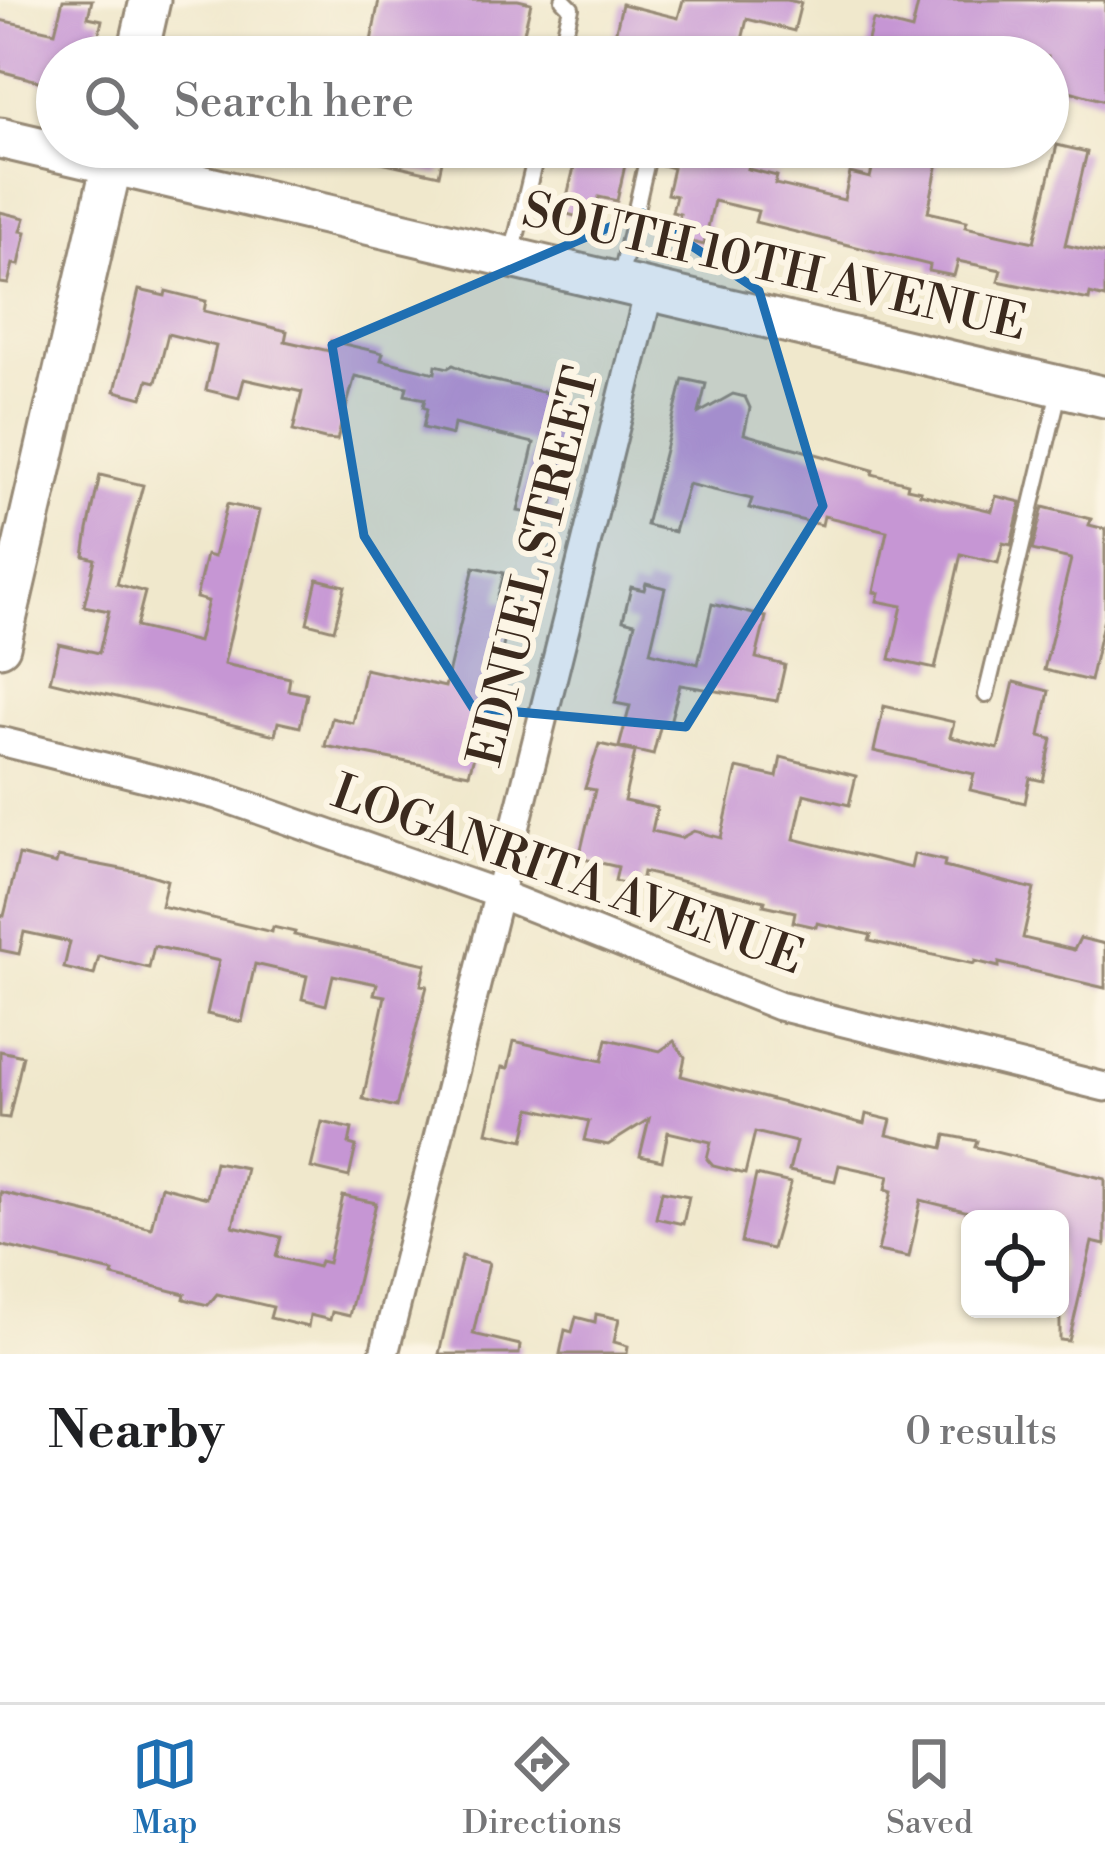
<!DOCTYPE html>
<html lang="en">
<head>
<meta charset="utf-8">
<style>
	body { margin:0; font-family:"Libre Bodoni",serif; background:#f6f6f6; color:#202124 }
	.controls { position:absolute; right:36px; bottom:36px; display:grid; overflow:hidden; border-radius:18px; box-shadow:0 3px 9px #0004 }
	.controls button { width:108px; height:108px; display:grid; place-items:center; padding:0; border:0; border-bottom:3px solid #e0e0e0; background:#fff; color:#202124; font:60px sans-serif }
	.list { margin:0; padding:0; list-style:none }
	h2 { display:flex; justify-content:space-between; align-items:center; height:156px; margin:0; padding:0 48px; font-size:51px }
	h2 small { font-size:39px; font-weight:400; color:#757577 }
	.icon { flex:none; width:66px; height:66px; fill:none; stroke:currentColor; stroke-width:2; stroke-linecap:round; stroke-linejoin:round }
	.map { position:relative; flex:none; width:1105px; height:1354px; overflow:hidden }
	.search { position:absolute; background:#fff; box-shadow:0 3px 9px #0004; left:36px; right:36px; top:36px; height:132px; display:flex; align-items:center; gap:30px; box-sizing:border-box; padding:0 42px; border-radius:66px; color:#757577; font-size:45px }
	.sheet { height:348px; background:#fff }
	nav { display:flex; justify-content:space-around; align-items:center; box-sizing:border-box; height:168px; border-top:3px solid #e0e0e0; background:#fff; font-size:33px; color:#757577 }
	nav a { display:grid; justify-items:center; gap:6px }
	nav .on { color:#1f6fb2 }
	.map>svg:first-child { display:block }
</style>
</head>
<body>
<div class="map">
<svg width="1105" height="1354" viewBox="0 0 1105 1354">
	<rect width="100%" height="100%" fill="#fcf5e5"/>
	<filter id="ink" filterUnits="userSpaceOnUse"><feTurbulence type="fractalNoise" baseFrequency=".00833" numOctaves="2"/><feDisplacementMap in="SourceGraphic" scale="24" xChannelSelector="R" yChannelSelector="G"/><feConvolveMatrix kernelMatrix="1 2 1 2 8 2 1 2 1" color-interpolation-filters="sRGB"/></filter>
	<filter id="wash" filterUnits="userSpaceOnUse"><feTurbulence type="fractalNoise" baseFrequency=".004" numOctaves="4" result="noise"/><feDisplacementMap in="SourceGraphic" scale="48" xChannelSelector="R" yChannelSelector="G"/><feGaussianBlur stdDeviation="2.7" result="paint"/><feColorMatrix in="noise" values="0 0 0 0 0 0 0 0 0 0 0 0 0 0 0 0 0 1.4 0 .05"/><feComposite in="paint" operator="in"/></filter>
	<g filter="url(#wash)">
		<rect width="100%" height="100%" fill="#f0e8cc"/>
		<g id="blocks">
			<g fill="#c696d4">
				<path d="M63,0h29l-4,17 14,3 -8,37h-37v29l-57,-15v-51l55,12z"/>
				<path d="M379,0h139l13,3 -13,54h-150z"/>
				<path d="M683,0h104l14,3 -7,28 -47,-12 -9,38h-128l12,-53 56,14z"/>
				<path d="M919,0h186v101l-57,-16v-28h-142l-40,-9 7,-28 39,10z"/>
				<path d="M1057,145l30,7 -22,93 40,9v44l-15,-4 -1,6 -91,-19 3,-11 -43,-9 -4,15 -25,-5 1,-6 -175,-43 3,-11 -44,-10 -10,44 -29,-7 5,-24 -8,-2 4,-16 -9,-2 6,-26 -15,-4 3,-17h92l-5,22 29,7 -2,8 69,16 6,-27 20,5 7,-30 35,8 2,-9h27l-13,65 39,9 -2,6 69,15z"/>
				<path d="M356,147h89l-6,28 -84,-19z"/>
				<path d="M579,147h59l-2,12 -9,-3 -10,45 -18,-4 -5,24 -31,-8z"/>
				<path d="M0,212l25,6 -4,13 5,1 -7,33 -6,-1 -5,20 -8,-1z"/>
				<path d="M139,290l26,6 1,-5 40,10 -2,10 83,20 -2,10 44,10 2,-10 52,12 -2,7 54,13 1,-8 12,3 5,-3 29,13 69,16 -2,11 14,3 -8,34 10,3 -16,72 -31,-6 16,-68 -80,-19 -2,11 -29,-7 4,-19 -4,-2 2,-8 -20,-4 2,-8 -52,-11 -18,64 -12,-1 -32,-8 9,-39 -58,-13 -5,19 -33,-8 10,-44 -48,-12 -12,48 -8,-2 -6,18 -27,-7z"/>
				<path d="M683,379l23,5 -7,29 34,-19 12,3 5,11 -6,26 129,36 -1,4 36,9 -1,5 14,3 -1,3 72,17 4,-15 25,6 -10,43 -8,-2 -5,20 -37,-9 -26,115 -45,-10 12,-53 -25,-5 2,-8 -5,-1 13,-61 -63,-15 -2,9 -73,-17 3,-9 -64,-15 -14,48 -28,-7z"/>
				<path d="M100,475l43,10 -26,99 28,8 -9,35 62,15 10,-41 -12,-3 10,-43 8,2 13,-53 32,7 -35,153 66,14 -2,12 19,4 -7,33 -22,-5 -3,13 -225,-54 9,-37 40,9 10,-42 -25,-5 11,-47 -11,-3 4,-26z"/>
				<path d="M1043,507l48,12 -2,6 16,4v85l-15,67 -46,-11 27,-111 -39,-9z"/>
				<path d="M474,567l30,6 -7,27 16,4 -15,64 11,3 -6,27 -12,-3 -22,79 -144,-28 7,-28 21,5 12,-54 80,18z"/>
				<path d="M317,579l28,7 -11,44 -27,-7z"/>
				<path d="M646,583l19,5 -15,64 48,12 14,-60 54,13 -10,41 29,7 -8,36 -97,-16 -11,41 -8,-2 -8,31 -34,-8 11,-41 -15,-3 20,-80 -12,-3 8,-33 13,3z"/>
				<path d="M1014,682l35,9 -9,45 12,3 -9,42 -13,-3 -5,25 -55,-13 4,-16 -100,-23 10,-45 70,16 -4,15 48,12z"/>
				<path d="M599,744l36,8 -11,49 33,7 -5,23 29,7 13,-7 27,7 16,-70 40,9 4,-20 75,19 -7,29 -45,-11 -10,45 117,29 3,-14 31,7 -1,6 90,22 -11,49 51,12 6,-12 25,6v44l-106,-25v4l-24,-6 -1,3 -105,-23 2,-6 -54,-12 -1,4 -23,-5 2,-10 -31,-7 1,-4 -122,-29 -3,15 -25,-6 3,-14 -39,-9 16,-68 -10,-2z"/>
				<path d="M19,855l37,9 2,-7 90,17 19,6 -6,26 111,26 1,-5 22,5 -1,3 132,29 -5,21 6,1 -31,121 -33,-8 22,-103 -11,-2 3,-10 -44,-9 -7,30 -24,-6 5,-23 -52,-12 -13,58 -35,-8 12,-53 -65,-15 -5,22 -50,-12 -5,19 -30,-7 6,-26 -46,-10 -5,22 -19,-4v-35l4,1z"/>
				<path d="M607,1039l53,12 14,-10 11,16 -4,19 183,48 2,-10 25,6 -4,15 56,13 3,-13 31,6 -2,6 130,32v66l-13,-3 -23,99 -9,-1v-121h-84l1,-5 -56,-14 -12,57 -31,-6 14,-60 -6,-2 3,-13 -50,-11 -4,16 -46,-10 7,-29 -41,-10 -10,42 -32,-8 -6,-7 4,-17 -43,-10 -6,29 -22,-5 9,-37 -41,26 -24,-5 5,-19 -58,-13 -7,32 -37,-8 15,-65 6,1 6,-27 88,20z"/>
				<path d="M0,1051l23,5 -14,62 -9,-1z"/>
				<path d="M322,1122l30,7 -3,15 7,2 -7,31 -38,-9z"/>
				<path d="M215,1162l31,6 -13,58 48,11 -5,20 42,10 2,-6 8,2 15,-67 33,7 -27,113 -17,-4 -2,8 -20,-5 -2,12 -38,-9 3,-11 -56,-13 -9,11 -24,-6 1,-5 -73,-18 1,-4 -113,-27v-53l151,36 10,-42 46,12z"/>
				<path d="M756,1175l35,8 -19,66 -31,-7z"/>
				<path d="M662,1191l27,5 -6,28 -27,-6z"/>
				<path d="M462,1256l27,7 -16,71 47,11 -1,9h-80z"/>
				<path d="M596,1314l23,5 -5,23 14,4 -1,8h-67l5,-24 7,2 4,-15 19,5z"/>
			</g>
		</g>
	</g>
	<g filter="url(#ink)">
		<use href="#blocks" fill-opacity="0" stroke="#968975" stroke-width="3"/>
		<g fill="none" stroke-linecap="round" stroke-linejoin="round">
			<g stroke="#968975" stroke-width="20">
				<g id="lane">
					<path d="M559,57l12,-49 -8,-8"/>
					<path d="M512,254l26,-107"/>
					<path d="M620,280l30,-133"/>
					<path d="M986,695l73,-303"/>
				</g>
			</g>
			<g stroke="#968975" stroke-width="33">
				<g id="street">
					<path d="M0,741l217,54 282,99 280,112 326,81"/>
					<path d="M384,1354l265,-1063"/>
				</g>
			</g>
			<g stroke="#968975" stroke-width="45">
				<g id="secondary">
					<path d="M137,57l13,-57"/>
					<path d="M0,138l1105,259"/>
					<path d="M0,646l116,-499"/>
				</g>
			</g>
			<use href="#lane" stroke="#fff" stroke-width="14"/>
			<use href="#street" stroke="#fff" stroke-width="27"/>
			<use href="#secondary" stroke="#fff" stroke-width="39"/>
		</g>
	</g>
	<path fill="#1f6fb2" fill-opacity="0.2" stroke="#1f6fb2" stroke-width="9" stroke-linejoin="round" d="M643,213l116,78 64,215 -137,221 -213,-19 -109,-172 -32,-191z"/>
	<g text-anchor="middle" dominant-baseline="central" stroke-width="12" stroke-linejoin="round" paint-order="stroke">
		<g font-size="48" fill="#3b2a1e" stroke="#fcf5e5">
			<text transform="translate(774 268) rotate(13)">SOUTH 10TH AVENUE</text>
			<text transform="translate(535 567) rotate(-76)">EDNUEL STREET</text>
			<text transform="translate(567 876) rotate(20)">LOGANRITA AVENUE</text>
		</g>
	</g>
</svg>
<div class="controls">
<button><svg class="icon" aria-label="locate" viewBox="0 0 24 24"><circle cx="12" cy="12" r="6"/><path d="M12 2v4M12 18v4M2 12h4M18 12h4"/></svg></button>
</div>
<div class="search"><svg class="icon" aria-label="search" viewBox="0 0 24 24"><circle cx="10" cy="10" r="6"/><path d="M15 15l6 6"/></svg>Search here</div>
</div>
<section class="sheet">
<h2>Nearby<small>0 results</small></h2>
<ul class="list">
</ul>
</section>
<nav>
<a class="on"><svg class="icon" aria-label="map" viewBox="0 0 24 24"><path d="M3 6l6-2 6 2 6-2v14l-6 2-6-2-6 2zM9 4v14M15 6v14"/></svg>Map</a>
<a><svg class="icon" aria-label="directions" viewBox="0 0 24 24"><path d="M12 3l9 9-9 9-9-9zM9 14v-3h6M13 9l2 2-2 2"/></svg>Directions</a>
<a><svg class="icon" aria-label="saved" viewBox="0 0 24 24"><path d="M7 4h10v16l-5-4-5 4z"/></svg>Saved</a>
</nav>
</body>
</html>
